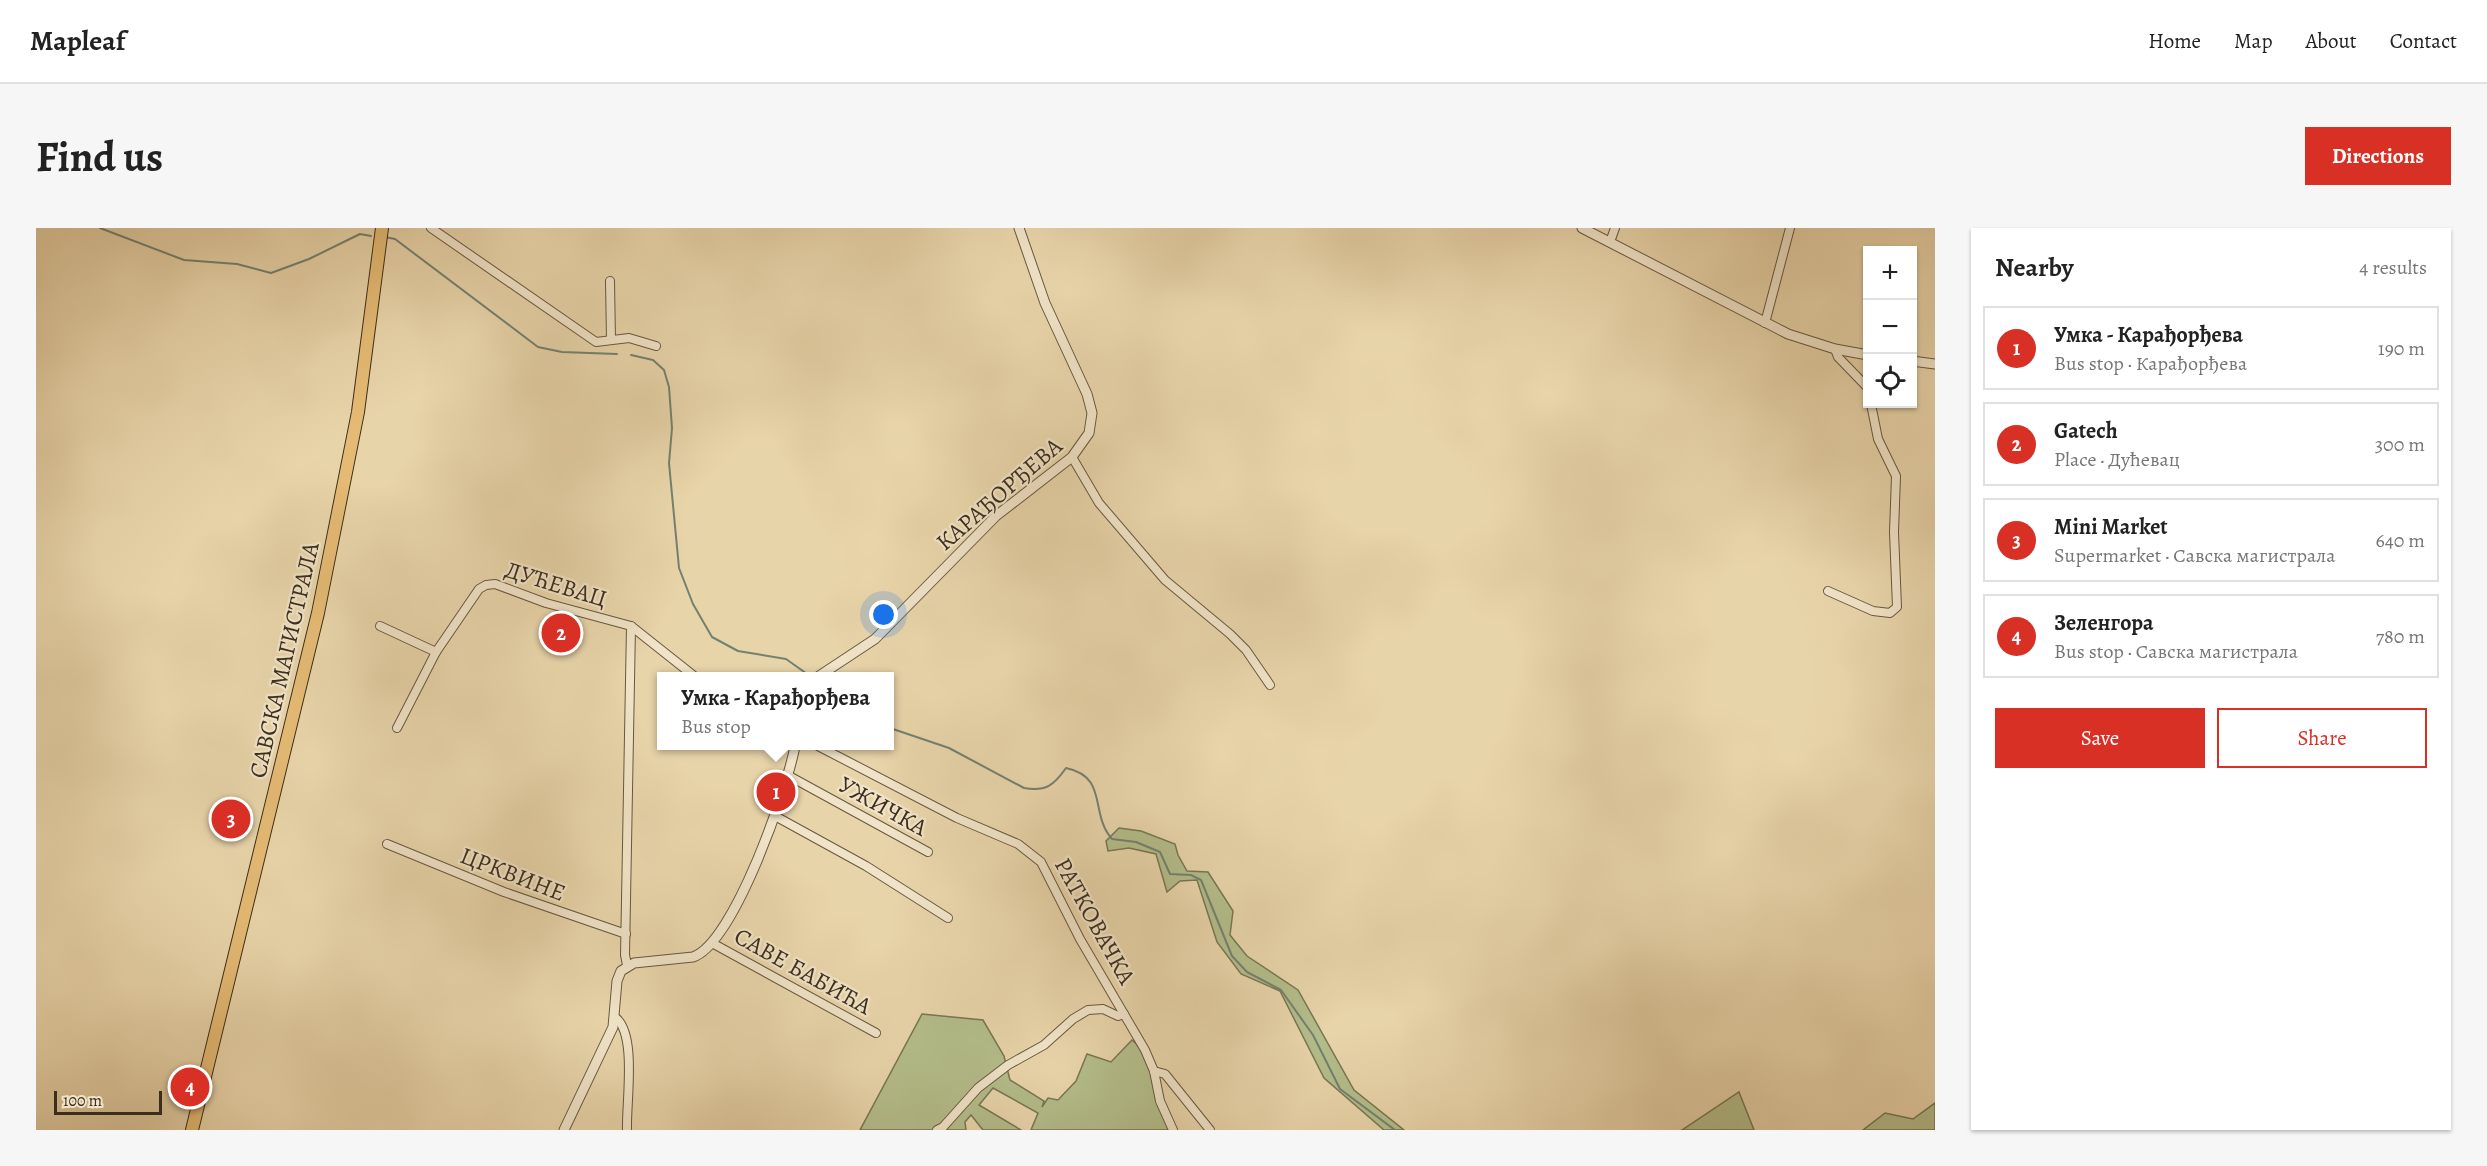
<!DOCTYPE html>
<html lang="en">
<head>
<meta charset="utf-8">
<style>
	body { margin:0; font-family:Alegreya,serif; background:#f6f6f6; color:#222 }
	.controls { position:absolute; right:18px; top:18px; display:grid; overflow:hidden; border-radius:0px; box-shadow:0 2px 4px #0004 }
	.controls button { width:54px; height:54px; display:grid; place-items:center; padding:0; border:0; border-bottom:2px solid #e0e0e0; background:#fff; color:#222; font:30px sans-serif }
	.scale { position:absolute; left:18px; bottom:15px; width:108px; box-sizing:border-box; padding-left:6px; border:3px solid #3c2e1d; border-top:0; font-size:16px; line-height:21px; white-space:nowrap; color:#3c2e1d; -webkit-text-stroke:4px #f0e3c7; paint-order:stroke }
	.you { position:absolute; left:848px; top:387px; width:21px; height:21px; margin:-15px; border:4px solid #fff; border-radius:50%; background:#1a73e8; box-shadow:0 0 0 9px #1a73e833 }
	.badge { display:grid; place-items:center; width:39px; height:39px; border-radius:50%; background:#d93025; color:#fff; font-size:20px; font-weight:700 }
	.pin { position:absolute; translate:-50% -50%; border:3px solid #fff; box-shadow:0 2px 6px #0006 }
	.popup { position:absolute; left:621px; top:444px; width:237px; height:78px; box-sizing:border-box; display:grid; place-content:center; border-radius:0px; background:#fff; filter:drop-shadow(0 2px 4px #0005); font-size:20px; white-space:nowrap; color:#767676 }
	.popup b { font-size:22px; color:#222 }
	.popup::after { content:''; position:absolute; left:50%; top:100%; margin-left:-12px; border:12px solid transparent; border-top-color:#fff }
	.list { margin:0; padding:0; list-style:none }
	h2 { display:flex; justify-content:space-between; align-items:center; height:78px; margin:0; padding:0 24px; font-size:26px }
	h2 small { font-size:20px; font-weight:400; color:#767676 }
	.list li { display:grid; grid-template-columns:39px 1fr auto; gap:18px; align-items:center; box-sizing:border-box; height:84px; margin:0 12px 12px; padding:0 12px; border:2px solid #e0e0e0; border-radius:0px }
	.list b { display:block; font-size:22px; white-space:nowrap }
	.list p { margin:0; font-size:20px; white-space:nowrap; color:#767676 }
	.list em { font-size:20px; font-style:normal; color:#767676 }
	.actions { display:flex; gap:12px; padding:18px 24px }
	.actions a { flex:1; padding:14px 0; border:2px solid #d93025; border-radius:0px; text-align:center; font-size:21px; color:#d93025 }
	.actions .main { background:#d93025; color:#fff }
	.icon { flex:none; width:33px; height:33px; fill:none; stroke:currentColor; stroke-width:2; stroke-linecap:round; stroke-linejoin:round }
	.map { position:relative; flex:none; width:1899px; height:902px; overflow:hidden; border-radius:0px }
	header { display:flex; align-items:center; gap:36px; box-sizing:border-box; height:84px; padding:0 30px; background:#fff; border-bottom:2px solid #e0e0e0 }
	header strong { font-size:28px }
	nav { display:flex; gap:33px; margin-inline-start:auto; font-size:21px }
	.intro { display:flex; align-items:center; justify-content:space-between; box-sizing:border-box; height:144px; padding:0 36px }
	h1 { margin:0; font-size:42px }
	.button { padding:15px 27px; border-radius:0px; background:#d93025; color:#fff; font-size:21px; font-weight:700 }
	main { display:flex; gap:36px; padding:0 36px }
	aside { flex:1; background:#fff; border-radius:0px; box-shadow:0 2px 4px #0004 }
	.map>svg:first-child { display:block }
</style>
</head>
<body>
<header>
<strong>Mapleaf</strong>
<nav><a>Home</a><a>Map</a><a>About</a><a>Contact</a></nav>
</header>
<div class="intro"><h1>Find us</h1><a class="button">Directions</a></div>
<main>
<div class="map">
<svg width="1899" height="902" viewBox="0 0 1899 902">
	<rect width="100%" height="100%" fill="#e8d4a9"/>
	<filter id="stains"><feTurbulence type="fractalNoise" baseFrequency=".00333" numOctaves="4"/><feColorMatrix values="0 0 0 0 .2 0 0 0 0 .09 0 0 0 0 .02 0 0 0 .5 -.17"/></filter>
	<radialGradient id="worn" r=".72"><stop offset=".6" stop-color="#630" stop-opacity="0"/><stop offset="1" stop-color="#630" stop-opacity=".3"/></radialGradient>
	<g fill="#b3bd8a" stroke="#787654" stroke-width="1.5">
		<path d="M1083,600l22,3 34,13 3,11 9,16 21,1 25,39 -3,24 17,21 51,34 56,100 50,40h-20l-60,-52 -44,-87 -39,-17 -24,-32 -20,-62 -17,1 -13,11 -11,-38 -27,-6 -21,3 -2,-10z"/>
		<path d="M886,786l61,6 21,36 6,24 34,21 -2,6 6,-9 10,2 18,-19 11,-27 24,8 21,-22c16,10 29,70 37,90h-138l7,-17 -45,-25 -14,17 42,25h-38l-12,-15 -6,7 1,8h-106z"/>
		<path d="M1703,864l15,38h-72z"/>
		<path d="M1899,875v27h-72l22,-17 28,6z"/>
	</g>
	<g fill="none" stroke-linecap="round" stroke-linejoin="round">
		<g stroke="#738171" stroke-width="2">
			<path d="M64,0l84,32 53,4 34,9 38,-14 51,-25 11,2"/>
			<path d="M349,9l10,2 143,108 24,5 55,2"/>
			<path d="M595,127l22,5 11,10 5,17 3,41 -3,35 10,105 14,36 19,33 26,14 48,8 24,17"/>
			<path d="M854,500l59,20 75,40c22,4 30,-3 42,-20 43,9 23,45 46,71l24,3 24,10 10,22 21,1 10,5 31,76 15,16 34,18 32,45 27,54 55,41"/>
		</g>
		<g stroke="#675840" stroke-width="10">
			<g id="minor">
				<path d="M395,0l165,114 33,-4 27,8"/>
				<path d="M1574,14l5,-14"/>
				<path d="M574,53l1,59"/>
				<path d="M1729,95l25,-95"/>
				<path d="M1799,121l3,8 30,31"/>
				<path d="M1036,229l27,46 66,77 65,54 16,16 24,35"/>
				<path d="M1792,363l45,20 17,2 7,-6 -3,-75 2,-56 -18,-37 -7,-35"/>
				<path d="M344,398l56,26"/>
				<path d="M361,500l39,-76 43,-63 7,-4 9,-1 51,19 85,23 63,50"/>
				<path d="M782,518l139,72 61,26 23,18 39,77 65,111 9,21 6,30 13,29"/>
				<path d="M753,548l139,76"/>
				<path d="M739,588l91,50 82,52"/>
				<path d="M351,616l117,48 122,42"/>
				<path d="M676,715l164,90"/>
				<path d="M591,737l-2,-10 6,-329"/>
				<path d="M580,790c21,17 10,85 11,112"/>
				<path d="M1118,843l11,3 45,56"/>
				<path d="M901,902l6,-3 35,-39 30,-23 36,-20 29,-26 15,-9 15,-1 15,7 6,-2"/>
			</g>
		</g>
		<g stroke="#675840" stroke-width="11">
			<g id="tertiary">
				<path d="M1546,0l206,106 47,15 33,6"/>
				<path d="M1876,133l23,3"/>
				<path d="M783,448l56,-37 121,-123 76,-59 17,-24 3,-20 -5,-19 -42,-91 -26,-75"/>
				<path d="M528,902l49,-103 4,-46 4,-10 13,-8 59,-6c41,-14 94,-168 102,-211"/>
			</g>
		</g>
		<g stroke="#3c2e1d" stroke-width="14">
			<path id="primary" d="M156,902l126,-517 40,-201 24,-184"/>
		</g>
		<use href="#minor" stroke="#f0e3c7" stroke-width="8"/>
		<use href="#tertiary" stroke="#f0e3c7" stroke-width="9"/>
		<use href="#primary" stroke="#e4ba74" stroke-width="12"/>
	</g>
	<g text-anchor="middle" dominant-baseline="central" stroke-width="4.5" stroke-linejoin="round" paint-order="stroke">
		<g font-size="24" fill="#3c2e1d" stroke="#f0e3c7">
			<text transform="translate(963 266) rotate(-41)">КАРАЂОРЂЕВА</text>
			<text transform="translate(520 356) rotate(17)">ДУЋЕВАЦ</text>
			<text transform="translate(248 432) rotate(-77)">САВСКА МАГИСТРАЛА</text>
			<text transform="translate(847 578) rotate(29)">УЖИЧКА</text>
			<text transform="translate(477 646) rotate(21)">ЦРКВИНЕ</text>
			<text transform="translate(1059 693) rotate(61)">РАТКОВАЧКА</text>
			<text transform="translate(767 743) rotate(29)">САВЕ БАБИЋА</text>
		</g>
	</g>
	<rect width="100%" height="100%" filter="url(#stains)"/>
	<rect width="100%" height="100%" fill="url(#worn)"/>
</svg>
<div class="controls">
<button>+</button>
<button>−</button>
<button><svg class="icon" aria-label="locate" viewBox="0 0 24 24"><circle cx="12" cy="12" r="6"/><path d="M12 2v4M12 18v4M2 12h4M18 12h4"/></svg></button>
</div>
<div class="scale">100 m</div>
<div class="you"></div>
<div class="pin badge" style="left:740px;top:564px">1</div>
<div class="popup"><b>Умка - Карађорђева</b>Bus stop</div>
<div class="pin badge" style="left:525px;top:405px">2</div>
<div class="pin badge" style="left:195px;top:591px">3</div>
<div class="pin badge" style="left:154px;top:859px">4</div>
</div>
<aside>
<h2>Nearby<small>4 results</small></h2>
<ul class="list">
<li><span class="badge">1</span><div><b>Умка - Карађорђева</b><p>Bus stop · Карађорђева</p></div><em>190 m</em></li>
<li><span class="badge">2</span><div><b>Gatech</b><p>Place · Дућевац</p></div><em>300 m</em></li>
<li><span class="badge">3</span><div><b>Mini Market</b><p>Supermarket · Савска магистрала</p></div><em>640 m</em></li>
<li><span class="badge">4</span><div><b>Зеленгора</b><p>Bus stop · Савска магистрала</p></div><em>780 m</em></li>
</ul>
<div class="actions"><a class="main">Save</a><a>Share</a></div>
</aside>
</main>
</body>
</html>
